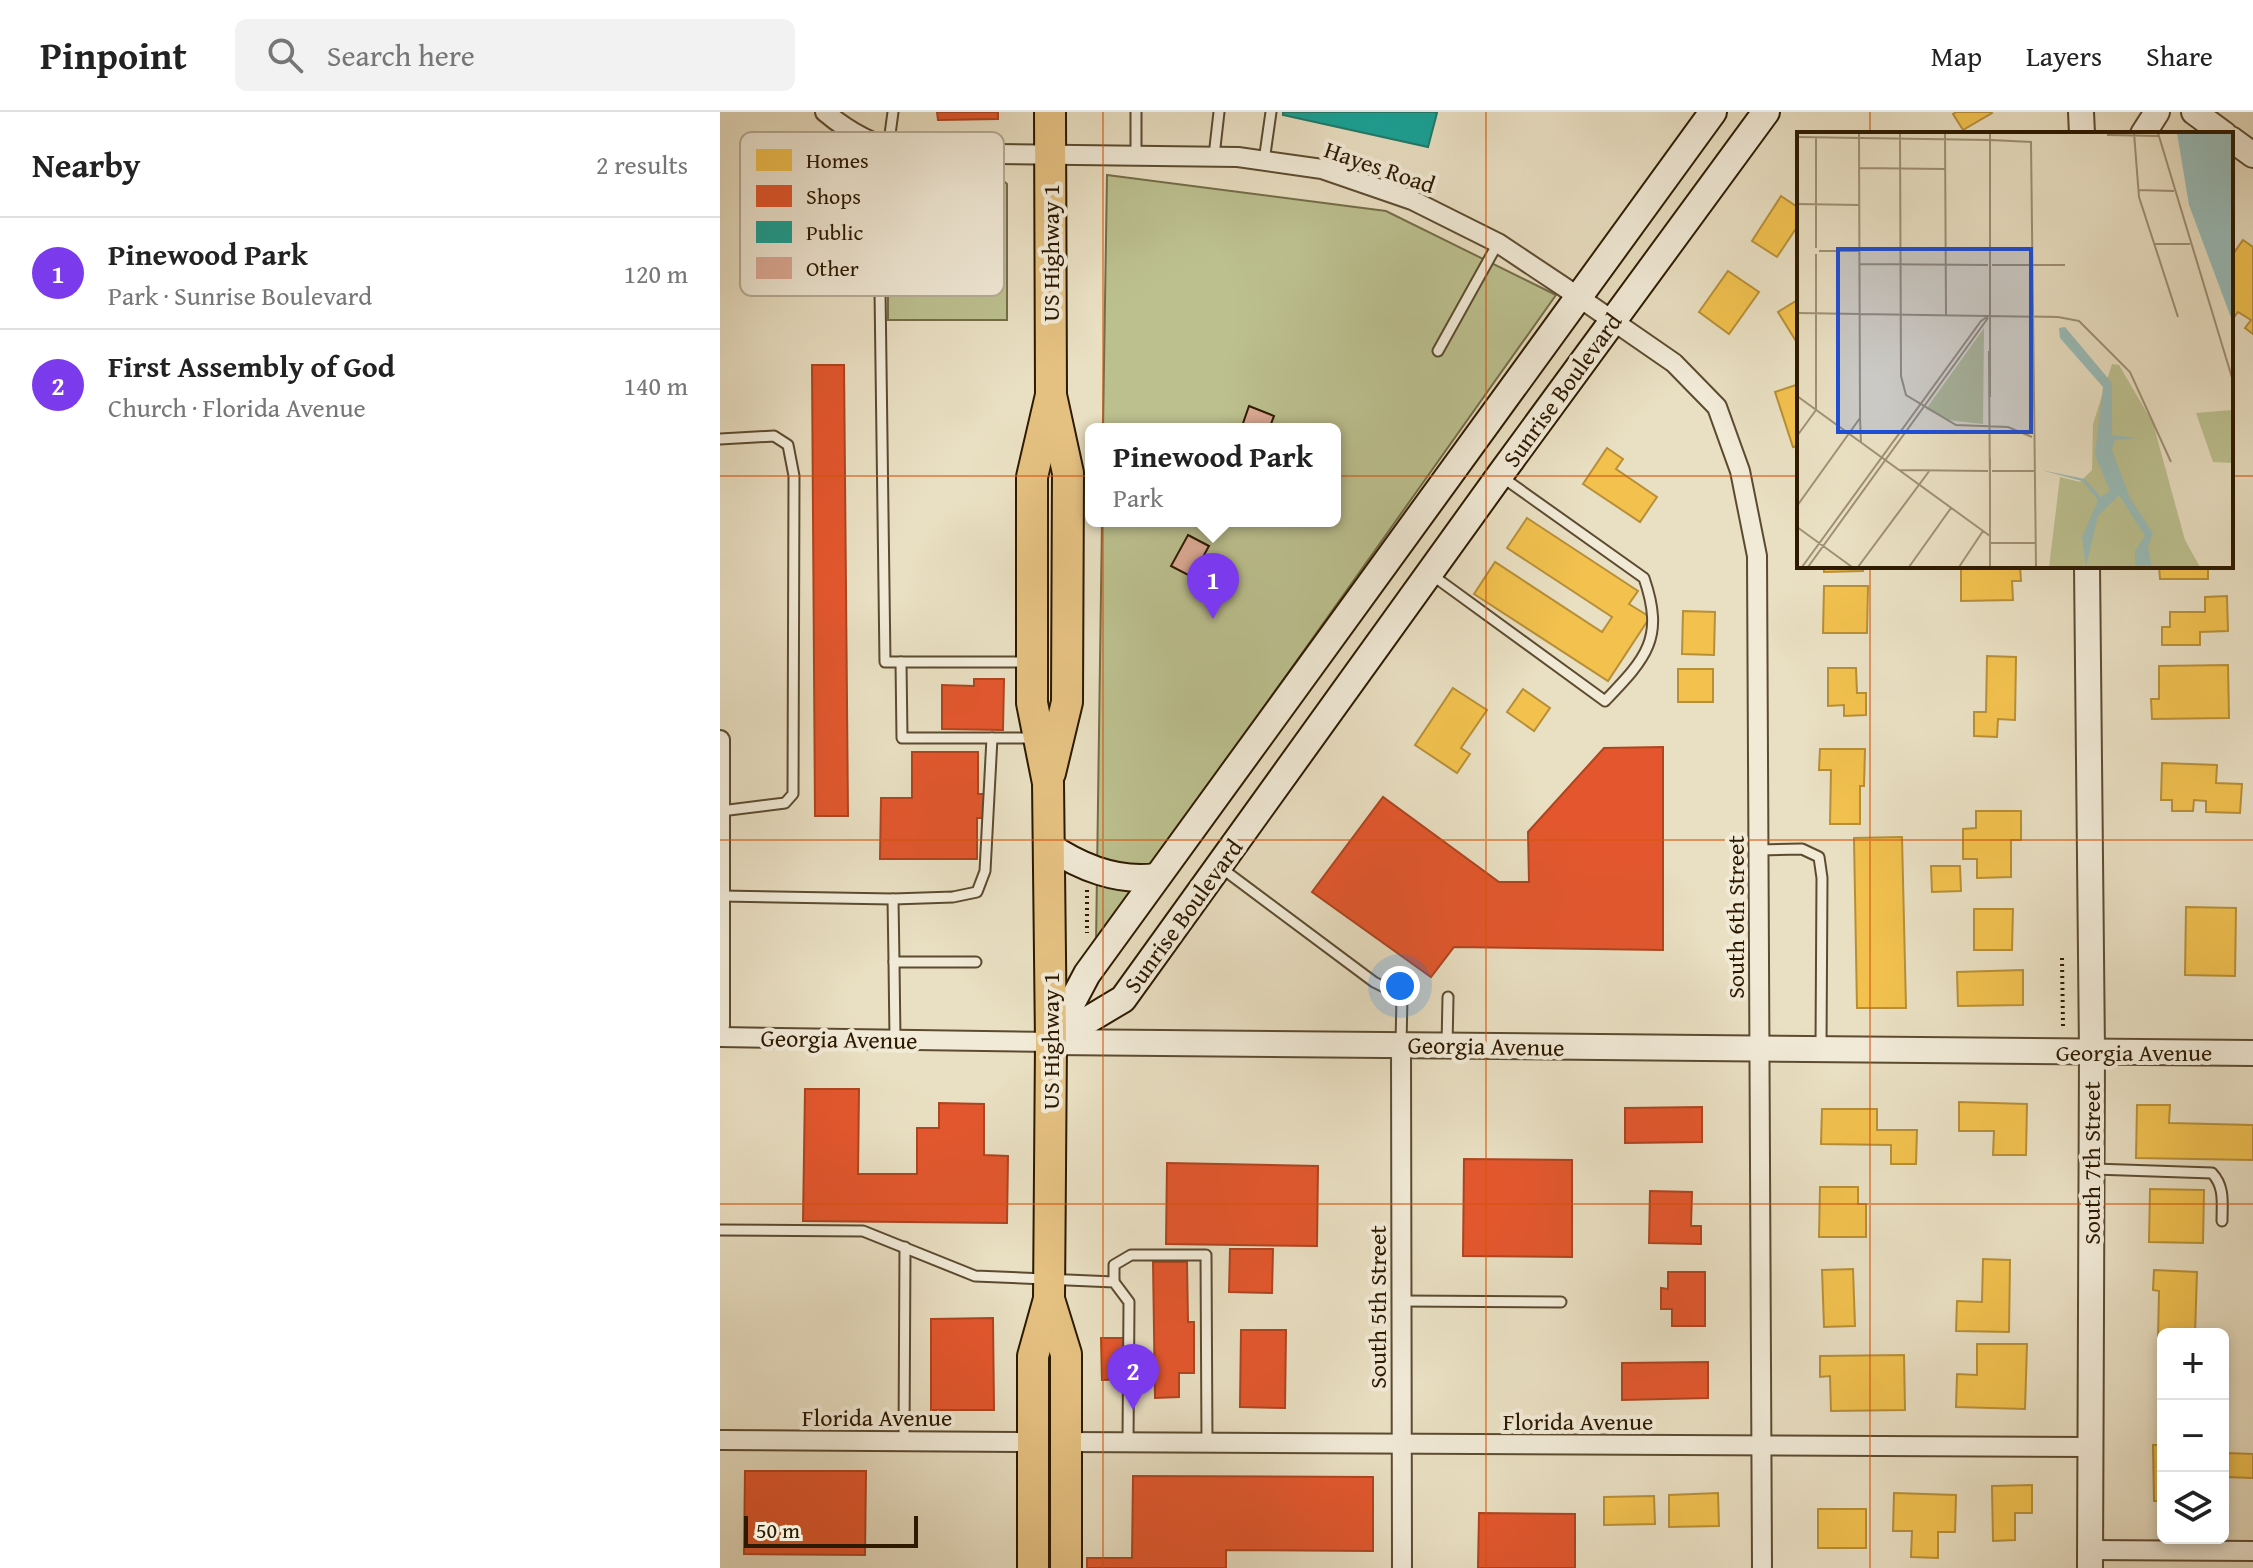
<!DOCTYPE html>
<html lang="en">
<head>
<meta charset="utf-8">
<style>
	body { margin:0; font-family:"Gentium Book Plus",serif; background:#f2f2f2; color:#222 }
	.controls { position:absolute; right:24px; bottom:24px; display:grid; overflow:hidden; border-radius:12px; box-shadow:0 4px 12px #0003 }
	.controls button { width:72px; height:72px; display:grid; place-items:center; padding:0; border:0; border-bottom:2px solid #e0e0e0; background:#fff; color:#222; font:40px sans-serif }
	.scale { position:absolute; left:24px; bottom:20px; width:174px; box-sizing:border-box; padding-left:8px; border:4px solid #2d1a00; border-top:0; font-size:22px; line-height:28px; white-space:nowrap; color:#2d1a00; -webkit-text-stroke:6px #f1ead7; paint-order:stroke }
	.you { position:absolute; left:680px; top:874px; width:28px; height:28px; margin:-20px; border:6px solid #fff; border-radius:50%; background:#1a73e8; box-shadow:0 0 0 12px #1a73e833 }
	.badge { display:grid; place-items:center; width:52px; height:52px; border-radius:50%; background:#7c3aed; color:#fff; font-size:26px; font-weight:700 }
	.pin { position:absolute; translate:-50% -66px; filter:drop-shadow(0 2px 4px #0008) }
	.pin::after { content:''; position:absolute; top:42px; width:28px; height:24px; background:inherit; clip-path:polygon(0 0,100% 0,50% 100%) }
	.popup { position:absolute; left:365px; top:311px; width:256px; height:104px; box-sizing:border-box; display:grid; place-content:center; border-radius:12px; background:#fff; filter:drop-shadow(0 2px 6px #0005); font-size:26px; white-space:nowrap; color:#767676 }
	.popup b { font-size:30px; color:#222 }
	.popup::after { content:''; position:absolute; left:50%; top:100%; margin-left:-16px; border:16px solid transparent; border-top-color:#fff }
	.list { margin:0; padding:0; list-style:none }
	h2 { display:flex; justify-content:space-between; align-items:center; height:104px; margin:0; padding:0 32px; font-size:34px }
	h2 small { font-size:26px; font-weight:400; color:#767676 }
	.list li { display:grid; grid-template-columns:52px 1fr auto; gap:24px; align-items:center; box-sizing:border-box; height:112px; padding:0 32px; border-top:2px solid #e0e0e0 }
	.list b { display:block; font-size:30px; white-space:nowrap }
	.list p { margin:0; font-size:26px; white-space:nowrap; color:#767676 }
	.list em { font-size:26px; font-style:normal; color:#767676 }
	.icon { flex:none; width:44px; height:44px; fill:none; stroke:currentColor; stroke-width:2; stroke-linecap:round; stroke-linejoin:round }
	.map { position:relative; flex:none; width:1533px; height:1456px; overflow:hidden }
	header { display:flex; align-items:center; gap:48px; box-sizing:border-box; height:112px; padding:0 40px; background:#fff; border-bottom:2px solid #e0e0e0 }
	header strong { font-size:38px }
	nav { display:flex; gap:44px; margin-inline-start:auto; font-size:28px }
	.search { width:560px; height:72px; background:#f2f2f2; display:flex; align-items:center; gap:20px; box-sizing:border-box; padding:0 28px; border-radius:12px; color:#767676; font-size:30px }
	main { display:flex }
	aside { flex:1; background:#fff }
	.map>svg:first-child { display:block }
</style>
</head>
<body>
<header>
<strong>Pinpoint</strong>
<div class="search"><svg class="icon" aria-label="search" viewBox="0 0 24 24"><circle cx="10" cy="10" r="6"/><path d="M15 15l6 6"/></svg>Search here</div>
<nav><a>Map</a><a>Layers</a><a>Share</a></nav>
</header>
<main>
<aside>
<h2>Nearby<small>2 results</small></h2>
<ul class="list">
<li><span class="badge">1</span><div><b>Pinewood Park</b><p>Park · Sunrise Boulevard</p></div><em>120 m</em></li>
<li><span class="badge">2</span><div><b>First Assembly of God</b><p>Church · Florida Avenue</p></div><em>140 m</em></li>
</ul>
</aside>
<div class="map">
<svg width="1533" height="1456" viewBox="0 0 1533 1456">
	<rect width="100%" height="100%" fill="#e9dfc2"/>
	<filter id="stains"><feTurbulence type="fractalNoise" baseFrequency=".0025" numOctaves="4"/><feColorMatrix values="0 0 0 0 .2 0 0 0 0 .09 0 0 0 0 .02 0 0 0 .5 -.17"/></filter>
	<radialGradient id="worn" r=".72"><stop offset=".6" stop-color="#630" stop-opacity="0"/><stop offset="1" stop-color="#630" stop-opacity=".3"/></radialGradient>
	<g fill="#bcc08f" stroke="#746d48" stroke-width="2">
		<path d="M181,63l90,2 9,1 7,6v136h-119v-129z"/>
		<path d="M387,63l279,36 170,84 -460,649 6,-423h233v-92h-232z"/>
	</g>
	<g fill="#f2c14e" stroke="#b78f37" stroke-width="2">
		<path d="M1236,0h35l1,1 -29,17 -10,-16z"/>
		<path d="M1061,84l18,12v24l-4,-2 -18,27 -25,-16z"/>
		<path d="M1523,128l10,7v87l-8,-6 6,-8 -13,-8 -7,9v-64z"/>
		<path d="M1008,159l31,21 -30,42 -30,-22z"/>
		<path d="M1079,187v47l-21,-34z"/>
		<path d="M1079,272v62l-6,1 -18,-55z"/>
		<path d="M887,336l16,11 -7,10 41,28 -17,25 -57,-38z"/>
		<path d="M807,406l111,73 -9,13 21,13 -42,64 -134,-87 21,-32 107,70 10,-15 -105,-69z"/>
		<path d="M1104,454h39v5l-39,1z"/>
		<path d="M1241,454h59l1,15h-9l1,19 -52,1z"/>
		<path d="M1439,454h49v13h-48z"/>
		<path d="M1104,474h44l-1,47h-44z"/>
		<path d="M1507,484l1,35 -28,1v13h-38v-18h8v-15h35v-15z"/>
		<path d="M963,499l32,1 -1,43 -32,-1z"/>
		<path d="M1267,544l29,1 -1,63 -17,-1 -1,18 -23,-1v-24h12z"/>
		<path d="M1508,553l1,53 -77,1 -1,-20h8v-33z"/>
		<path d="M1108,556h28l1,25h9v22l-22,1v-11l-16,1z"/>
		<rect x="958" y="557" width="35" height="33"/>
		<path d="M733,576l34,22 -26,38 9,6 -13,19 -42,-28z"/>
		<path d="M803,577l27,19 -16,23 -27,-19z"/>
		<path d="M1100,637h45l-1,37h-4v38h-30l1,-54h-12z"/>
		<path d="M1442,651l55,2 -1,18 26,1 -2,29 -34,-1v-11l-12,-1 -1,11h-21v-11h-11z"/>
		<path d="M1256,699h45v29h-10v37l-34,1v-19h-14v-30l13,-1z"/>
		<path d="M1182,725l4,171h-49l-3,-170z"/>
		<path d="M1211,754h29l1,25 -29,1z"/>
		<path d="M1466,795l50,1 -1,68 -50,-1z"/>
		<path d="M1254,797h39l-1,41h-38z"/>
		<path d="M1303,858v35l-65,1 -1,-34z"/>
		<path d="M1239,990l68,2 -1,51h-33l1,-24h-35z"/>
		<path d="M1417,993h33l-1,18 84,2v35l-117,-2z"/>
		<path d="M1102,997h55v21h40l-1,34h-25v-19l-70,-1z"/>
		<path d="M1100,1075h38v17h8v33h-47z"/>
		<path d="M1430,1077l54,1 -1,53 -54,-1z"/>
		<path d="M1263,1147l27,1 -1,72 -53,-1 1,-30 25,1z"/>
		<path d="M1133,1157l2,57 -31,1 -2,-57z"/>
		<path d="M1434,1158l43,2 -2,62h-32v6h-5l1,-49 -6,-1z"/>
		<path d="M1257,1232h50l-2,65 -69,-2 1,-33 20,1z"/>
		<path d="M1184,1243l1,55 -74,1 -1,-35 -10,1v-21z"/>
		<path d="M1433,1333h10v56h-9z"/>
		<path d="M1507,1341l26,1v24l-27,-1z"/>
		<path d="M1312,1373v28h-17v27l-22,1 -1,-55z"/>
		<path d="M998,1381l1,33 -50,1v-32z"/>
		<path d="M1174,1381l62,2 -1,37h-17v26l-27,-1 1,-26h-19z"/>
		<path d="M934,1384l1,28 -51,1v-28z"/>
		<rect x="1098" y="1397" width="48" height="39"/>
	</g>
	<g fill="#e4572e" stroke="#ad4520" stroke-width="2">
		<path d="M217,0h61v7l-60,1z"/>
		<path d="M92,253h32l4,451h-33z"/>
		<path d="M254,567h30l-1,51 -61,-1v-44l32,1z"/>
		<path d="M943,635v203l-209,-3 -23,30 -119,-85 71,-95 116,85h30l-1,-50 76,-84z"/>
		<path d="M192,640h66v42h8v24h-9v41h-97l1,-61h31z"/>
		<path d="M85,977h54l-1,85h59v-46h22v-25l45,1v51l24,1 -1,67 -204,-2z"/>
		<path d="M982,995v35l-77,1v-35z"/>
		<path d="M744,1047l108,1v97l-109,-1z"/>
		<path d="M447,1051l151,3 -1,80 -151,-2z"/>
		<path d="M930,1079l42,1 -1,34h10v18l-52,-1z"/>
		<path d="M510,1137h43l-1,44 -43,-1z"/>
		<path d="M433,1150h34l1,60h6v51h-15v24l-24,1z"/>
		<path d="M948,1160h37v54h-33v-17h-11v-21l7,1z"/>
		<path d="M273,1206l1,92h-63v-91z"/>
		<path d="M521,1218h45l-1,78 -45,-1z"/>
		<path d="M381,1226h25l1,41 -25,1z"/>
		<path d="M988,1250v36l-86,2v-37z"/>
		<path d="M25,1359h121l-1,84 -121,-1z"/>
		<path d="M413,1364l240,1v74l-147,-1v18h-139v-10h45z"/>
		<path d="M759,1401l96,1v54h-97z"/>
	</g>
	<path fill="#17a398" stroke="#1e7a6a" stroke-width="2" d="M563,0h151l3,1 -9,34 -145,-32z"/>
	<g fill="#deab97" stroke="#2d1a00" stroke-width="2">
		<path d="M529,294l25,10 -5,13h-28z"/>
		<path d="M468,423l21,11 -17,31 -21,-11z"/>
	</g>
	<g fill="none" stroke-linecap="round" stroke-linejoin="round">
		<g stroke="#5c4b30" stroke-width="13">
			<g id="service">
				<path d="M173,0l-14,104 6,446h144"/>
				<path d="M416,44v-44"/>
				<path d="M494,44l5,-44"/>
				<path d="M544,49l7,-49"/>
				<path d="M718,239l60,-108"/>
				<path d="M0,327l54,-3 14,9 6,31 -1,318 -8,9 -64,8"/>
				<path d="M712,463l173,126c41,-43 60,-62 39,-123l-142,-101"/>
				<path d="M181,550l1,76h132"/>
				<path d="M1039,738l43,-1 17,8 3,21 -1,169"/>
				<path d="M500,755l154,115 28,14 -1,49"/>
				<path d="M1,784l172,3 60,-2 24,-5 8,-21 7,-133"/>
				<path d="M173,787l1,63h82"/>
				<path d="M174,850l1,77"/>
				<path d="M727,934l1,-49"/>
				<path d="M1374,1057l118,4c13,14 10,30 10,48"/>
				<path d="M0,1118l143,1 112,45 139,6 15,20 -1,140"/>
				<path d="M394,1170v-17l17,-10h75l1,188"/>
				<path d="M681,1189l160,1"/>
				<path d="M184,1329l1,-194"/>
			</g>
		</g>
		<g stroke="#5c4b30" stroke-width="22">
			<g id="minor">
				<path d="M105,0c26,22 53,36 86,41l327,4 84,12 90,31 86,43 66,44 110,76 43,44 23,64 17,85 5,1012"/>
				<path d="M0,628v286"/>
				<path d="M0,925l331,5"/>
				<path d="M681,933l1,523"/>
				<path d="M0,1328l313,2"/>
				<path d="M346,1330l1024,5"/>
				<path d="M1370,1438l163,1"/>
			</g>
		</g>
		<g stroke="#5c4b30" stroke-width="28">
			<g id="tertiary">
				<path d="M1361,0l1,22"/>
				<path d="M1474,0l30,22"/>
				<path d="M1423,22l14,-22"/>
				<path d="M1511,27l22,16"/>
				<path d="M1367,454l5,486 -2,516"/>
				<path d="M331,930l1202,11"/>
			</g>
		</g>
		<g stroke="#2d1a00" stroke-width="30">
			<g id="secondary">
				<path d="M329,734c31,21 69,36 107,31"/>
				<path d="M332,928l35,-66 626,-862"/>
				<path d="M331,930l72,-43 377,-524 266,-363"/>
			</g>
		</g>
		<g stroke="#2d1a00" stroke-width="34">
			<g id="primary">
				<path d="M330,0l1,283 17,78 -1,229 -17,71"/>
				<path d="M331,283l-19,82v226l16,80 3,259 -2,257 17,55v214"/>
				<path d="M313,1456v-212l16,-57"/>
			</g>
		</g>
		<g stroke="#2d1a00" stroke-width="4" stroke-dasharray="2 4" stroke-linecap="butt">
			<path d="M367,778v43"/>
			<path d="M1342,846l1,69"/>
		</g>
		<use href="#service" stroke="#f1ead7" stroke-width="9"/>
		<use href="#minor" stroke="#f1ead7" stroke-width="18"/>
		<use href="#tertiary" stroke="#f1ead7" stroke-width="24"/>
		<use href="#secondary" stroke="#f1ead7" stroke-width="26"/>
		<use href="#primary" stroke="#e4c081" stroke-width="30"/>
	</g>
	<path fill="none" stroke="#d5530b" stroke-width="2" stroke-opacity="0.55" d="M383,0v1456M766,0v1456M1150,0v22M0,364h1079M1511,364h22M1150,454v1002M0,728h1533M0,1092h1533"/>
	<g text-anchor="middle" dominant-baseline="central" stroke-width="8" stroke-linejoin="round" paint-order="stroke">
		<g font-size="24" fill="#2d1a00" stroke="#f1ead7">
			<text transform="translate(660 55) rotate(19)">Hayes Road</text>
			<text transform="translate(330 141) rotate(-90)">US Highway 1</text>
			<text transform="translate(842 278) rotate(-54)">Sunrise Boulevard</text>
			<text transform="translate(463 804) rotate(-54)">Sunrise Boulevard</text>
			<text transform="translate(1015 805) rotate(-90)">South 6th Street</text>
			<text transform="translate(119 927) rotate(1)">Georgia Avenue</text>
			<text transform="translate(330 929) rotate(-90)">US Highway 1</text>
			<text transform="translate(766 934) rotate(1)">Georgia Avenue</text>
			<text x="1414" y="940">Georgia Avenue</text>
			<text transform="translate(1371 1051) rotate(-90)">South 7th Street</text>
			<text transform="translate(657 1195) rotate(-90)">South 5th Street</text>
			<text x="157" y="1305">Florida Avenue</text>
			<text x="858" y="1309">Florida Avenue</text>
		</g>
	</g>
	<g transform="translate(1077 20)">
		<rect width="436" height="436" fill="#e9dfc2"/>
		<path d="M187,196l-1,96 -35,-4 -22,-11zM315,232l7,1 34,58 32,117 15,27h-151l11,-90 20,5 12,-12 1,-46zM436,278v53l-20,-1 -17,-49z" fill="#bcc08f"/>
		<path d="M380,1h56v190l-44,-118zM268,195l47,56v52l26,3 -23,2 -3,10 18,48 23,35 -5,15 4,19h-17v-16l10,-15 -26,-41 -21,21 -12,51 -4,-30 16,-37 -16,-19 -41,-11 44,9 16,18 9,-6 -15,-36 8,-68 -43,-49 -1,-10z" fill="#99bcb9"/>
		<path fill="none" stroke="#9e9074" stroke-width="2" d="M103,1l1,243 5,19 50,30 52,2 24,10M148,1l1,182M193,1v79M337,1l5,64 39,120M361,1l75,248M310,3l52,1M0,5l193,3M194,8l40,2 5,425M62,36l86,1M341,58l36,1M0,72l62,1M357,112h36M19,116v-111M22,119h40M62,132l129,1M195,133h73M0,181l261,4 21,4 51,51 41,90M192,219l1,144M0,264l193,140M193,265v-186M63,286l1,25M0,304l19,-26v-156M102,338l89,1M195,339h43M0,374l63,-88 -1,-285M0,395l55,40M193,411h45M5,435l179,-246 9,-6M11,435l180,-249M61,435l72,-97M112,435l42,-59M162,435l24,-36M193,435v-109"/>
		<path fill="#1d4ed8" fill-opacity="0.15" stroke="#1d4ed8" stroke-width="4" d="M41,117h193v183h-193z"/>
		<rect width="436" height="436" fill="none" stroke="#2d1a00" stroke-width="4"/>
	</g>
	<rect x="20" y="20" width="264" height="164" rx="12" fill="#f1ead7" stroke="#b6ac96" stroke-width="2"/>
	<rect x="36" y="37" width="36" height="22" fill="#f2c14e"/>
	<rect x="36" y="73" width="36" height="22" fill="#e4572e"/>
	<rect x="36" y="109" width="36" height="22" fill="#17a398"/>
	<rect x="36" y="145" width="36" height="22" fill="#deab97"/>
	<g font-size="22" fill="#2d1a00">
		<text x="86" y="56">Homes</text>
		<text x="86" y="92">Shops</text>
		<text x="86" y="128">Public</text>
		<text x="86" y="164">Other</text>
	</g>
	<rect width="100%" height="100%" filter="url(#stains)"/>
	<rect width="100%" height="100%" fill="url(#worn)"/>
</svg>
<div class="controls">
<button>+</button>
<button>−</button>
<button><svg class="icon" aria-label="layers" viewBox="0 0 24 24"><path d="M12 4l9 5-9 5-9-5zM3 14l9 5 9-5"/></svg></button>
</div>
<div class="scale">50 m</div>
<div class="you"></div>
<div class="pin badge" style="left:493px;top:507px">1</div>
<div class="popup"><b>Pinewood Park</b>Park</div>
<div class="pin badge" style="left:413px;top:1298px">2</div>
</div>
</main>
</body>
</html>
